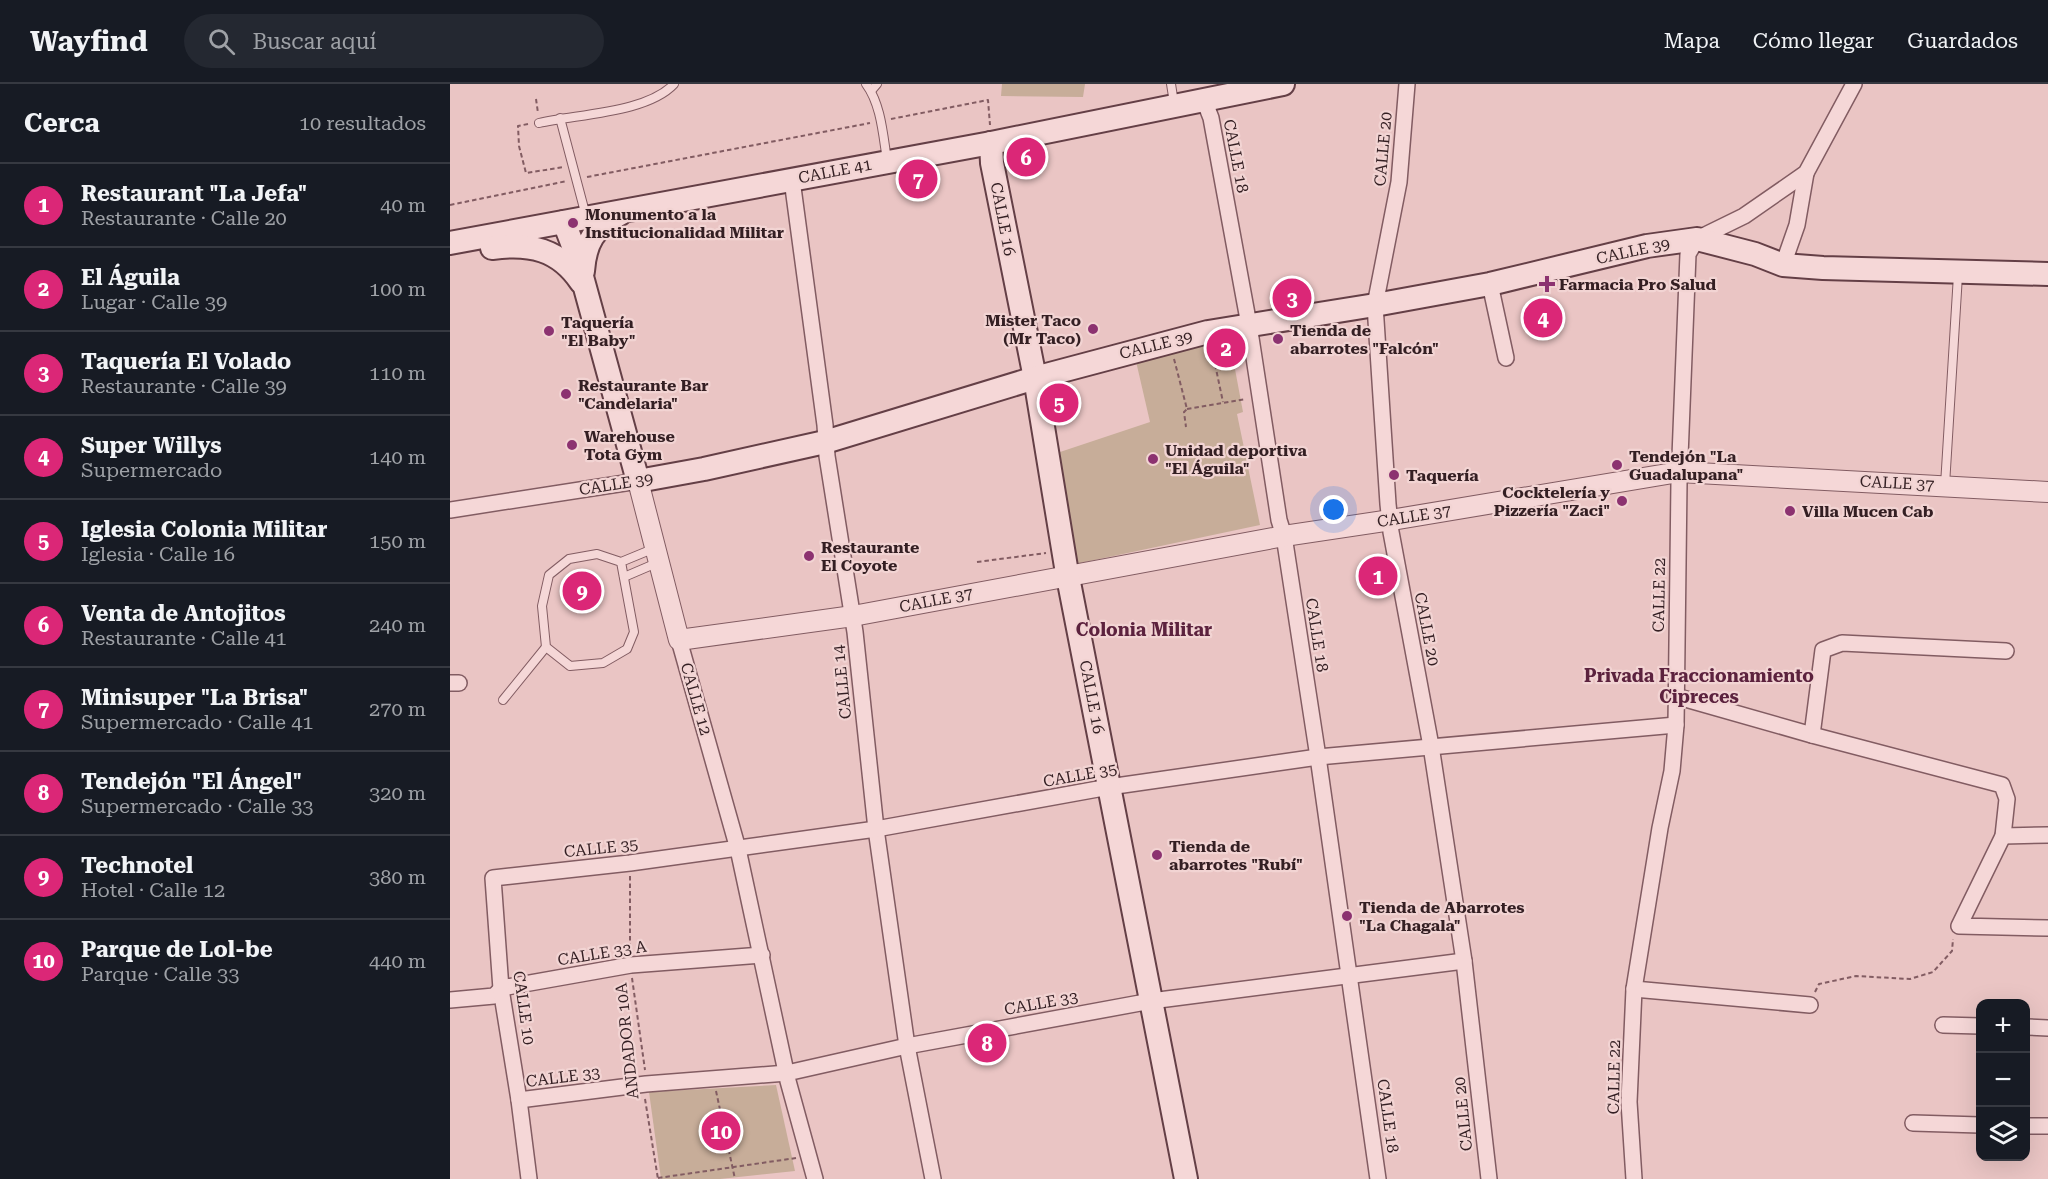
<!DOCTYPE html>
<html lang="es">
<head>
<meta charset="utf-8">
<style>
	body { margin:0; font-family:"Roboto Serif",serif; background:#242831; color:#f1f3f6 }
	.controls { position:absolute; right:18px; bottom:18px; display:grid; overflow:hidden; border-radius:12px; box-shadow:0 6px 24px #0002 }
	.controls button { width:54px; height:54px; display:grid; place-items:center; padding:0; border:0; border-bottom:2px solid #363941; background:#171b24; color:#f1f3f6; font:30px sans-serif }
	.you { position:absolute; left:884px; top:426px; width:21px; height:21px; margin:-15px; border:4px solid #fff; border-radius:50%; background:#1a73e8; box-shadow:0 0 0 9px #1a73e833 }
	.badge { display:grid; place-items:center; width:39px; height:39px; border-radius:50%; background:#db2777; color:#fff; font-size:20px; font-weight:700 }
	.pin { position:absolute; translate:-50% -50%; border:3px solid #fff; box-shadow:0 2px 6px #0006 }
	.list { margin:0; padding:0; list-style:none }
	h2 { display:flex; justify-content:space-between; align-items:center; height:78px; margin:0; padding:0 24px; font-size:26px }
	h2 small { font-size:20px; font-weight:400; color:#9ea1a6 }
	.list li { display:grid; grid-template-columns:39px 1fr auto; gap:18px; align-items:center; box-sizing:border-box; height:84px; padding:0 24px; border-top:2px solid #363941 }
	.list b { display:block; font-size:22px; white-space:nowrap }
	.list p { margin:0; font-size:20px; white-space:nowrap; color:#9ea1a6 }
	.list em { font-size:20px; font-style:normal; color:#9ea1a6 }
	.icon { flex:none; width:33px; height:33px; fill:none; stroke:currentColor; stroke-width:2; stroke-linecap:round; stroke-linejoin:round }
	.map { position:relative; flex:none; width:1598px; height:1095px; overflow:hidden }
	header { display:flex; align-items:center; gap:36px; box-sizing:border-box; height:84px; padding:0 30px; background:#171b24; border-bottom:2px solid #363941 }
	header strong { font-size:28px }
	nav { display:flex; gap:33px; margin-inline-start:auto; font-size:21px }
	.search { width:420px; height:54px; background:#242831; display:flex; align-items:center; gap:15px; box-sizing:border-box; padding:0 21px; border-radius:33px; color:#9ea1a6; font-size:22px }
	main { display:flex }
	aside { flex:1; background:#171b24 }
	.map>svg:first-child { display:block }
</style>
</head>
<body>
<header>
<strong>Wayfind</strong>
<div class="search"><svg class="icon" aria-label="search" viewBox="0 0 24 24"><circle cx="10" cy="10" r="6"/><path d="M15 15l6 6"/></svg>Buscar aquí</div>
<nav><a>Mapa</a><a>Cómo llegar</a><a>Guardados</a></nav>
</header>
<main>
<aside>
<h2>Cerca<small>10 resultados</small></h2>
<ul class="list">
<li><span class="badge">1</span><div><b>Restaurant &quot;La Jefa&quot;</b><p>Restaurante · Calle 20</p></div><em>40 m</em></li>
<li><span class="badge">2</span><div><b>El Águila</b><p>Lugar · Calle 39</p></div><em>100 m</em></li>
<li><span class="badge">3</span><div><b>Taquería El Volado</b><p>Restaurante · Calle 39</p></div><em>110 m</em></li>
<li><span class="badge">4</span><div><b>Super Willys</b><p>Supermercado</p></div><em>140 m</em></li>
<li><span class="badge">5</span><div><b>Iglesia Colonia Militar</b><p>Iglesia · Calle 16</p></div><em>150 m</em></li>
<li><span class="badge">6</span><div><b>Venta de Antojitos</b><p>Restaurante · Calle 41</p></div><em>240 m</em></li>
<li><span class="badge">7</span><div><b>Minisuper &quot;La Brisa&quot;</b><p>Supermercado · Calle 41</p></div><em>270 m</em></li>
<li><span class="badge">8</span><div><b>Tendejón &quot;El Ángel&quot;</b><p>Supermercado · Calle 33</p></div><em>320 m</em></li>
<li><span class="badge">9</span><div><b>Technotel</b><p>Hotel · Calle 12</p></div><em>380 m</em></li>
<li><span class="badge">10</span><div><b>Parque de Lol-be</b><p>Parque · Calle 33</p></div><em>440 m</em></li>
</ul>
</aside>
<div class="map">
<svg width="1598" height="1095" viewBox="0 0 1598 1095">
	<rect width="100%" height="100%" fill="#eac5c4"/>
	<g fill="#c7ad99">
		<path d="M552,0h83l-2,13 -82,-1z"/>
		<path d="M779,253l14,75 -6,2 23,111 -189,40 -11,-113 90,-30 -15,-65z"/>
		<path d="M326,1001l19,86 -75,8h-59l-12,-87z"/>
	</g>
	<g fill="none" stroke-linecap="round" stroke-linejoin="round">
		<g stroke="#825c62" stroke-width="10">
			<g id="service">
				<path d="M416,0c15,20 17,51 21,76"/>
				<path d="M721,0l3,19"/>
				<path d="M421,7l6,-7"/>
				<path d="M110,34l26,98"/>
				<path d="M89,39c38,-9 108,-10 135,-39"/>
				<path d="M1495,401l13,-210"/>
				<path d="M171,478l13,70 -7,17 -24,14 -33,3 -24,-19 -4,-41 7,-31 20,-16 28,-5 24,8 34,-14"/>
				<path d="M174,493l35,-15"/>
				<path d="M53,616l43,-53"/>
			</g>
		</g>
		<g stroke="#825c62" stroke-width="18">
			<g id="minor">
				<path d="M957,0l-8,98 -24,123 13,199 3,28 40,214 33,215 25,218"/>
				<path d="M754,16l7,18 38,207 30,195 5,16 34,221 60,422"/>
				<path d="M342,96l33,245 2,31 28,176 21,197 31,217 26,133"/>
				<path d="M1333,181l14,-40 9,-52"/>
				<path d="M1040,200l16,74"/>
				<path d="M0,426l188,-29"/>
				<path d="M229,556l59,209 50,232 27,98"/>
				<path d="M0,599h9"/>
				<path d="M1225,612l137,39 190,50 5,14 -4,37 -44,90 89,2"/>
				<path d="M1362,651l11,-85 19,-7 164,8"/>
				<path d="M1553,752l45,-1"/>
				<path d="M1184,905l176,16"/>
				<path d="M0,916l44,-4 7,-7 6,-2 124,-22 131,-10"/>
				<path d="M1493,941l37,1"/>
				<path d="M1576,943l22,1"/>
				<path d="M69,1016l127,-16 141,-11 120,-27 244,-45 313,-40"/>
				<path d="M1463,1039l67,2"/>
				<path d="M1576,1042h22"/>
				<path d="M79,1095l-10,-79 -18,-111 -8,-111 137,-15 246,-34 233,-42 209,-30 358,-32"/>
				<path d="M1184,1095l-5,-77 5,-113 26,-161 12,-57 4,-46 3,-243 9,-228 9,-15 47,-23 62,-43 48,-89"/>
			</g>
		</g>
		<g stroke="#825c62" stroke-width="22">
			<path id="tertiary" d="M188,397l41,159 174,-24 431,-80 107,-16 288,-48 369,20"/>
		</g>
		<g stroke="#643f46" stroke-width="26">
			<g id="secondary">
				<path d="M541,59l1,20 43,215 31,189 120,612"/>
				<path d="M114,138l11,29 63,230 66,-12 121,-27 210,-64 173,-46 167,-27 115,-21 157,-38 50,-7 58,15 28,11 40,3 225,6"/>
				<path d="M0,159l541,-100 292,-59"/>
				<path d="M42,164c38,-5 67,1 89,34"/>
				<path d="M133,187c2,-28 11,-44 37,-57"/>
			</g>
		</g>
		<g stroke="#825c62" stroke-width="2" stroke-dasharray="4.5 3" stroke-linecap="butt">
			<path d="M86,15l2,14"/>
			<path d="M441,35l97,-19 2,25"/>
			<path d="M78,40l-10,2 1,20 7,27 38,-6"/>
			<path d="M137,93l283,-54"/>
			<path d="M0,121l117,-24"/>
			<path d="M762,266l11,52"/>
			<path d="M724,275l13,50 -3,3 2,15"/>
			<path d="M737,325l59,-10"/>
			<path d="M527,478l69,-9"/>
			<path d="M180,792v75"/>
			<path d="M182,894l13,92"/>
			<path d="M1365,908l4,-8 37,-8 54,3 23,-7 19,-21 1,-12"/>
			<path d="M266,1007l19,88"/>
			<path d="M195,1015l13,80"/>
			<path d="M208,1094l138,-20"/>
		</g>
		<use href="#service" stroke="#f5d7d7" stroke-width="8"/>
		<use href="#minor" stroke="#f5d7d7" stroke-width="15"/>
		<use href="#tertiary" stroke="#f5d7d7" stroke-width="20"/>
		<use href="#secondary" stroke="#f5d7d7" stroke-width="22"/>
	</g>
	<g fill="#8c3270" stroke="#f2d4d3" stroke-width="2">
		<circle cx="123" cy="139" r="6"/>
		<path d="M1094 191h6v6h6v6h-6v6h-6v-6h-6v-6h6z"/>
		<circle cx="643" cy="245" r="6"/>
		<circle cx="99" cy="247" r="6"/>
		<circle cx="828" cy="255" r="6"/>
		<circle cx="116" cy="310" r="6"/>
		<circle cx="122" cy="361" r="6"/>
		<circle cx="703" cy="375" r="6"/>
		<circle cx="1167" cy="381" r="6"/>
		<circle cx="944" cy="391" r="6"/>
		<circle cx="1172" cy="417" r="6"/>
		<circle cx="1340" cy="427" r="6"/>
		<circle cx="359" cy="472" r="6"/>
		<circle cx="707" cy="771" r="6"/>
		<circle cx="897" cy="832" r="6"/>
	</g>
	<g text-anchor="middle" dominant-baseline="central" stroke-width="4.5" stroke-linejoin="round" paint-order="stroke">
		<g font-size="16" fill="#341f23" stroke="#f2d4d3">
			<text transform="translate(933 65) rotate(-85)">CALLE 20</text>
			<text transform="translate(786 72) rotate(79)">CALLE 18</text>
			<text transform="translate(385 87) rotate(-11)">CALLE 41</text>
			<text transform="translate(553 135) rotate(79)">CALLE 16</text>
			<text transform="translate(1183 167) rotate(-12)">CALLE 39</text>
			<text transform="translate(706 261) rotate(-14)">CALLE 39</text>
			<text transform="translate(1447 399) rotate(3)">CALLE 37</text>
			<text transform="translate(166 400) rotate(-9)">CALLE 39</text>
			<text transform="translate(964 432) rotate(-9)">CALLE 37</text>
			<text transform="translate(1209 511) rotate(-89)">CALLE 22</text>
			<text transform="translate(486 516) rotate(-11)">CALLE 37</text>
			<text transform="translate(977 545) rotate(79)">CALLE 20</text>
			<text transform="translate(867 551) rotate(81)">CALLE 18</text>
			<text transform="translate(392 598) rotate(-96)">CALLE 14</text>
			<text transform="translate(642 613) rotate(79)">CALLE 16</text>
			<text transform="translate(246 615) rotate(74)">CALLE 12</text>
			<text transform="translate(630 691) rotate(-10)">CALLE 35</text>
			<text transform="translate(151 764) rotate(-6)">CALLE 35</text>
			<text transform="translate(152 869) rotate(-9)">CALLE 33 A</text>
			<text transform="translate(591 919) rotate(-10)">CALLE 33</text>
			<text transform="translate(74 924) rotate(82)">CALLE 10</text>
			<text transform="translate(177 957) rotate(-96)">ANDADOR 10A</text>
			<text transform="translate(113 993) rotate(-7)">CALLE 33</text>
			<text transform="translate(1164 993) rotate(-89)">CALLE 22</text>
			<text transform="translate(1013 1030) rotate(-96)">CALLE 20</text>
			<text transform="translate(938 1032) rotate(82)">CALLE 18</text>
		</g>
		<g font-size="16" font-weight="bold" fill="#341f23" stroke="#f2d4d3" text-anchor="start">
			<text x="135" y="130">Monumento a la<tspan x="135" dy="18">Institucionalidad Militar</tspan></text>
			<text x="1109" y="200">Farmacia Pro Salud</text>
			<text x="631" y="236" text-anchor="end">Mister Taco<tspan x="631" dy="18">(Mr Taco)</tspan></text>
			<text x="111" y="238">Taquería<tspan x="111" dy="18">"El Baby"</tspan></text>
			<text x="840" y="246">Tienda de<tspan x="840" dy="18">abarrotes "Falcón"</tspan></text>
			<text x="128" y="301">Restaurante Bar<tspan x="128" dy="18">"Candelaria"</tspan></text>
			<text x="134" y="352">Warehouse<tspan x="134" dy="18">Tota Gym</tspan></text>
			<text x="715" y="366">Unidad deportiva<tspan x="715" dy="18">"El Águila"</tspan></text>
			<text x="1179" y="372">Tendejón "La<tspan x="1179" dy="18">Guadalupana"</tspan></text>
			<text x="956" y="391">Taquería</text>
			<text x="1160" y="408" text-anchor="end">Cocktelería y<tspan x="1160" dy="18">Pizzería "Zaci"</tspan></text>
			<text x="1352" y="427">Villa Mucen Cab</text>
			<text x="371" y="463">Restaurante<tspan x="371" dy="18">El Coyote</tspan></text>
			<text x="719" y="762">Tienda de<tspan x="719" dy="18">abarrotes "Rubí"</tspan></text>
			<text x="909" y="823">Tienda de Abarrotes<tspan x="909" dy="18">"La Chagala"</tspan></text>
		</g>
		<g font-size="18" font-weight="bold" fill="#5c223e" stroke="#f2d4d3">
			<text x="694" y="545">Colonia Militar</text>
			<text x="1249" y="591">Privada Fraccionamiento<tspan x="1249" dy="21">Cipreces</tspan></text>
		</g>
	</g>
</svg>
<div class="controls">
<button>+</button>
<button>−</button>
<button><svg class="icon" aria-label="layers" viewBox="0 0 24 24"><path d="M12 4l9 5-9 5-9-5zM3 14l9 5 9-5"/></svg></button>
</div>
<div class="you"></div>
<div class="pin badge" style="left:928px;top:492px">1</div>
<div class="pin badge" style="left:776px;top:264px">2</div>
<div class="pin badge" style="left:842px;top:214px">3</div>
<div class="pin badge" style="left:1093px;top:234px">4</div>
<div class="pin badge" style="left:609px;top:319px">5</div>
<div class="pin badge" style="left:576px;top:73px">6</div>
<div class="pin badge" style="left:468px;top:95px">7</div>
<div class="pin badge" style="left:537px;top:959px">8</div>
<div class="pin badge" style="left:132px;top:507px">9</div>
<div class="pin badge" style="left:271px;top:1047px">10</div>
</div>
</main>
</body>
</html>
